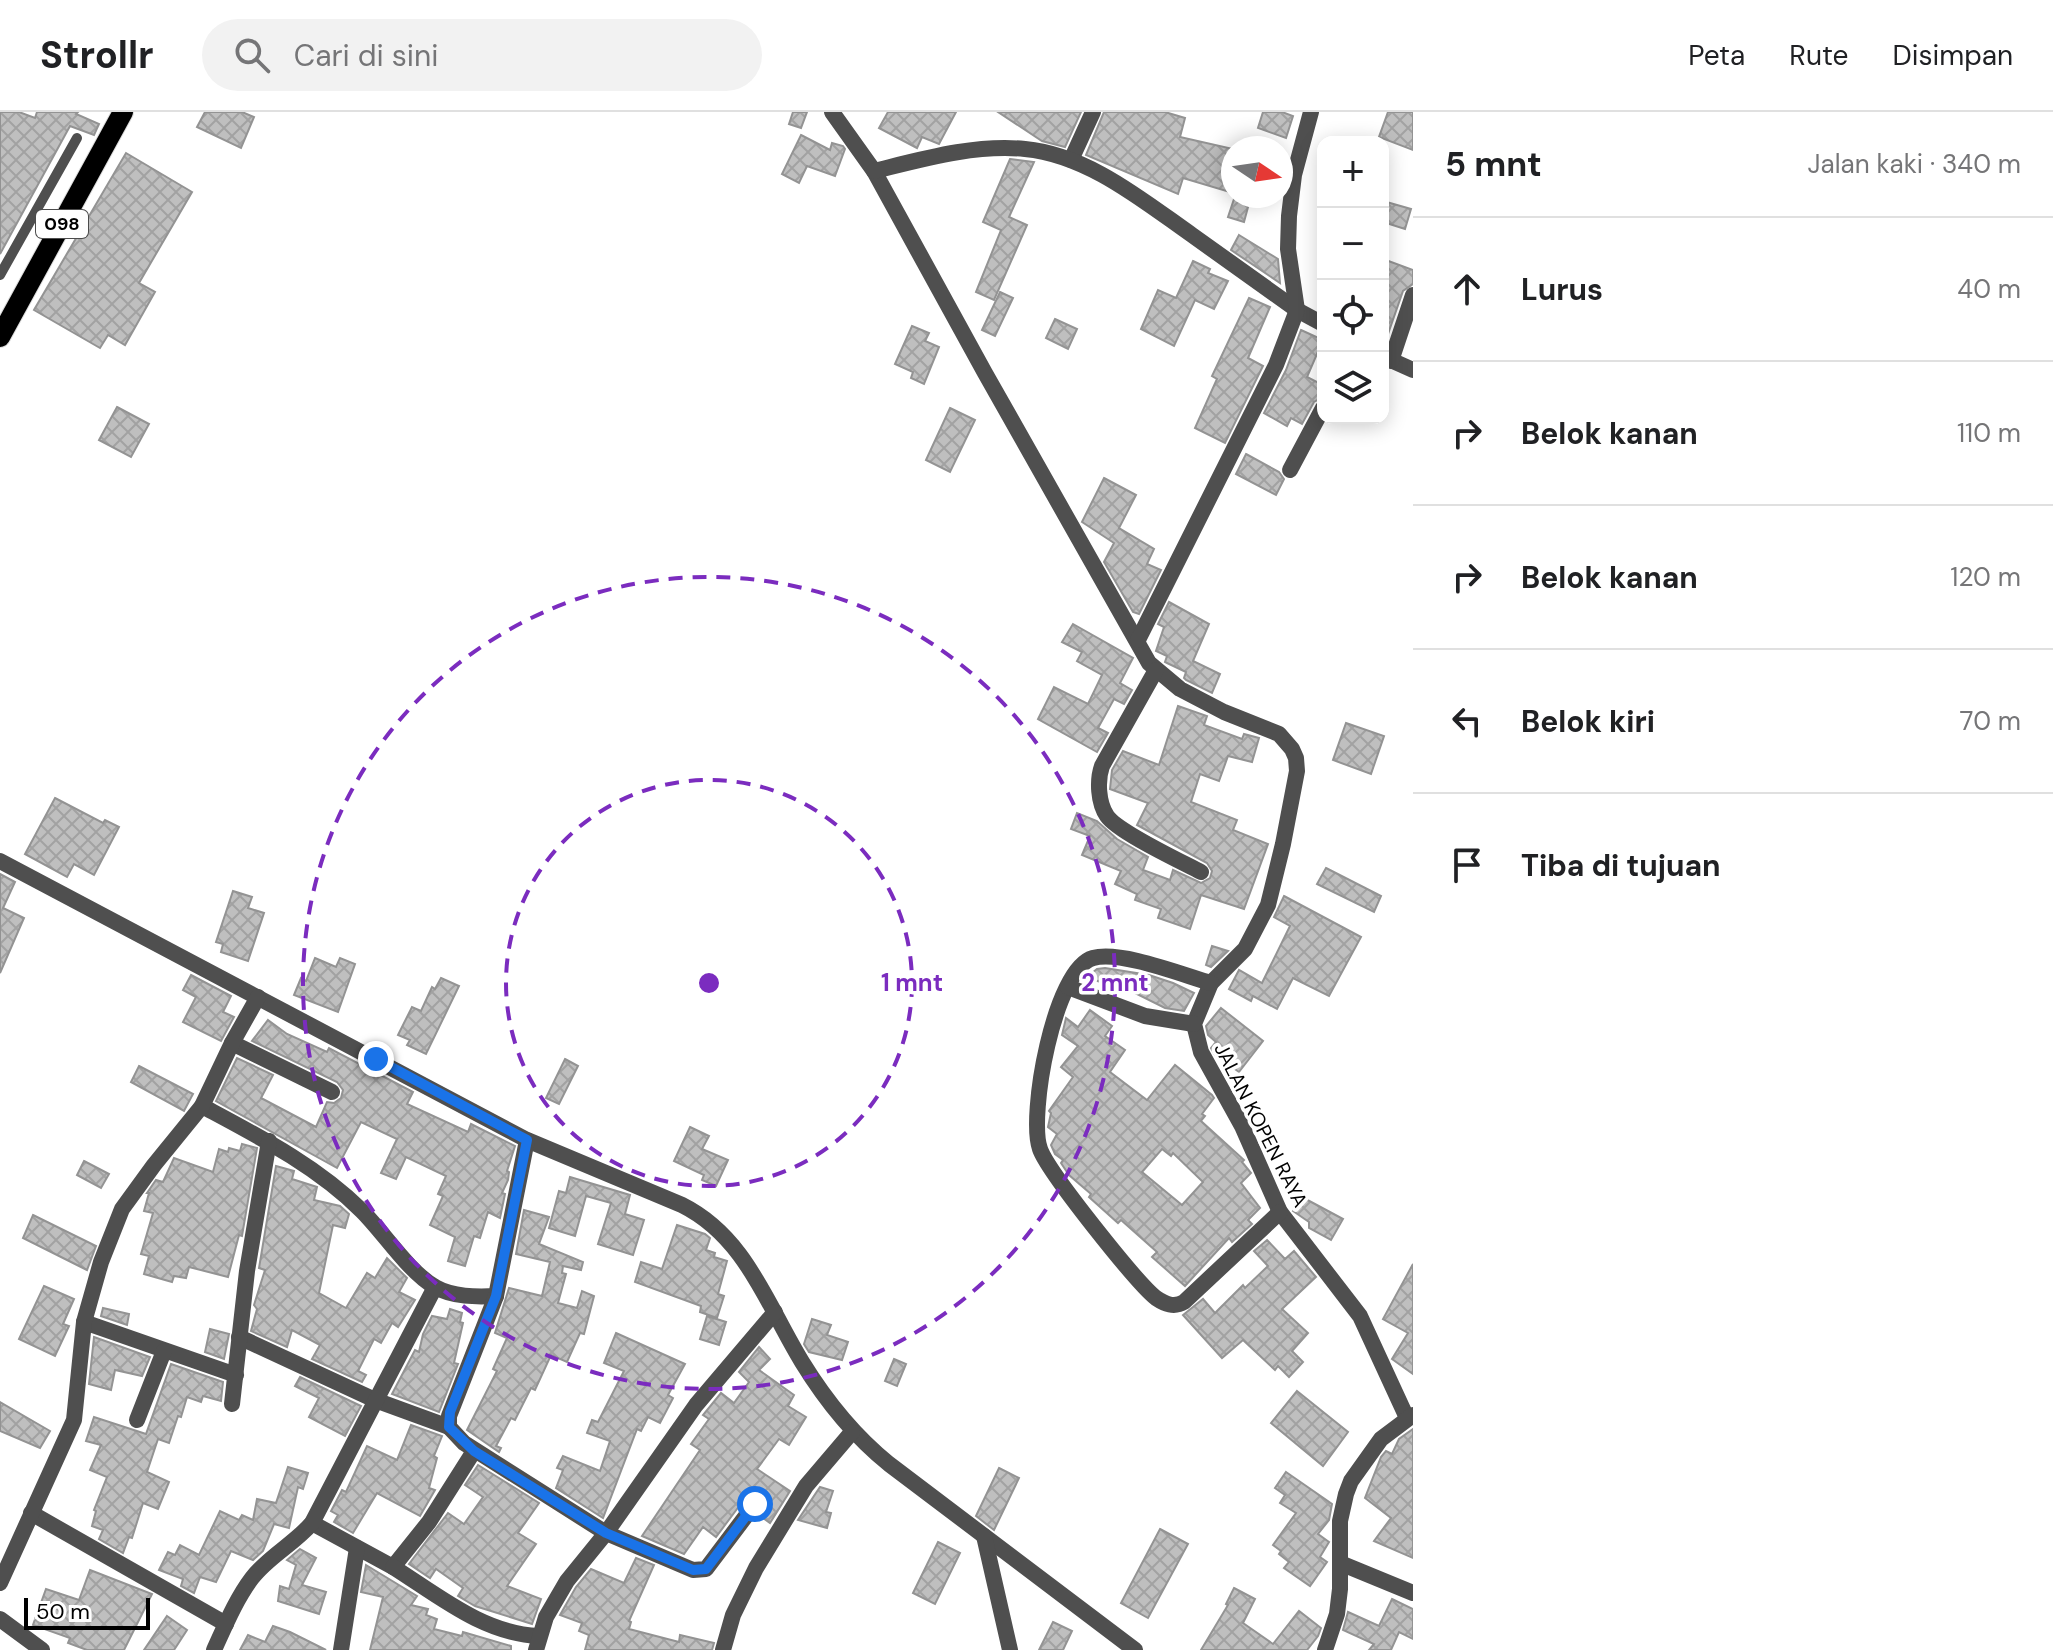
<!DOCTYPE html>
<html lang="id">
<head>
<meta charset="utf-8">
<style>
	body { margin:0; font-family:"DM Sans",sans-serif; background:#f2f2f2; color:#202124 }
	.controls { position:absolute; right:24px; top:24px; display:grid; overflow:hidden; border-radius:16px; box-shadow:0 4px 20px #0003 }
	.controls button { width:72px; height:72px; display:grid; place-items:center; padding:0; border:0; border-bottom:2px solid #e0e0e0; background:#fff; color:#202124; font:40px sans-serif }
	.compass { position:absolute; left:1221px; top:24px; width:72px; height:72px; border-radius:50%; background:#fff; box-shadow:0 4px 20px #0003; rotate:103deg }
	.scale { position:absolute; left:24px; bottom:20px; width:126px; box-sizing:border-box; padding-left:8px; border:4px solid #000; border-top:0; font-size:22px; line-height:28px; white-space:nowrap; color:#000; -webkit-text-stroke:6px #fff; paint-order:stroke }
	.stop { position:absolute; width:24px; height:24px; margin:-18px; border:6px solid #1a73e8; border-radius:50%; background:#fff }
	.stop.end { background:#1a73e8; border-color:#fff; box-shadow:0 2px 8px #0008 }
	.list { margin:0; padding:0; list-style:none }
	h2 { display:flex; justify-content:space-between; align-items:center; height:104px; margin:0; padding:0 32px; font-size:34px }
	h2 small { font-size:26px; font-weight:400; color:#757577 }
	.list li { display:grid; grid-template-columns:52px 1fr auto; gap:24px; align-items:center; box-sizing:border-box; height:144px; padding:0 32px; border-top:2px solid #e0e0e0 }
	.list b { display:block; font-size:30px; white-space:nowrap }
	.list em { font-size:26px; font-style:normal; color:#757577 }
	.icon { flex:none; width:44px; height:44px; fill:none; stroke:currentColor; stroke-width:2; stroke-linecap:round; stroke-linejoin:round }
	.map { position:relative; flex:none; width:1413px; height:1538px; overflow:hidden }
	header { display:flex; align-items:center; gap:48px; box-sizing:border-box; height:112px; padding:0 40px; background:#fff; border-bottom:2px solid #e0e0e0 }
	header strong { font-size:38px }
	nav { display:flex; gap:44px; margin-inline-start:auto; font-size:28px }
	.search { width:560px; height:72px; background:#f2f2f2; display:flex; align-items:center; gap:20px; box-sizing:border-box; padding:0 28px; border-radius:44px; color:#757577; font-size:30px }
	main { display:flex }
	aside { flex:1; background:#fff }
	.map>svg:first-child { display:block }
</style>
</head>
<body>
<header>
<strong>Strollr</strong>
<div class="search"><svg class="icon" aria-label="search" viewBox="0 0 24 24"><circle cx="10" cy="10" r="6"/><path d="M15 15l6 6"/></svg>Cari di sini</div>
<nav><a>Peta</a><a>Rute</a><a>Disimpan</a></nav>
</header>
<main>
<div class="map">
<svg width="1413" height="1538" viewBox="0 0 1413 1538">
	<defs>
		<pattern id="building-cross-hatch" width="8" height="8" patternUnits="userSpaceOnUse" patternTransform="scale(2)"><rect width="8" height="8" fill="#bfbfbf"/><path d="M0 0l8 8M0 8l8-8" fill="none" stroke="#a2a2a2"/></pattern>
	</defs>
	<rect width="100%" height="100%" fill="#fff"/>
	<g fill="url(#building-cross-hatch)" stroke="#939393" stroke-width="2" fill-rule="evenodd">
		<path d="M0,0h19l16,6 2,-6h41l-2,2 23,10 -5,11 -24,-9 -70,128z"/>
		<path d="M205,0h37l12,5 -13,31 -44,-21z"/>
		<path d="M793,0h14l-6,16 -12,-4z"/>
		<path d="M888,0h68l-17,32 -17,-7 -5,11 -38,-20z"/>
		<path d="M998,0h83l-16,35 -23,-6z"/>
		<path d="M1104,0h61l20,6 -5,19 53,12v44l-50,-15 -5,16 -92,-39z"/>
		<path d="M1263,0h19l11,4 -7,22 -28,-10z"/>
		<path d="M1388,0h25v38l-34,-13z"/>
		<path d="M801,23l29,15 2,-7 11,3 2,3 -10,27 -28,-10 -8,17 -17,-9z"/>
		<path d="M126,41l66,39 -53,91 16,9 -30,53 -17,-10 -8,13 -66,-38z"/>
		<path d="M1010,47l24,3 -25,55 18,8 -33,75 -18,-8 25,-62 -18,-8z"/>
		<path d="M1235,84h16l-7,26 -16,-5z"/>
		<path d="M1383,89l28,8 -6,20 -22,-7z"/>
		<path d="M1239,123l39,24 2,24 -49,-33z"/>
		<path d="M1383,147l30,11v14l-10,7 -15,43 -5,-2z"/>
		<path d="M1193,149l17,8 -2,4 20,8 -14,28 -19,-9 -21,46 -33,-17 17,-39 18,8z"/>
		<path d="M1000,180l13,6 -18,38 -13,-6z"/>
		<path d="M1249,186l21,9 -22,51 15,8 -38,77 -30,-15 22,-49 -5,-3z"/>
		<path d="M1055,207l22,10 -9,20 -22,-11z"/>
		<path d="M912,214l17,7 -4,8 14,6 -15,37 -13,-6 2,-6 -18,-8z"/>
		<path d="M1301,218l22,10 -16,37 16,8v12l-9,5 -12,22 -11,-6 -4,8 -23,-13 22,-43z"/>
		<path d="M117,295l32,17 -18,33 -32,-17z"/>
		<path d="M950,296l25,12 -25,52 -24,-12z"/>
		<path d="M1246,342l33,18 5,7 -8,16 -40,-21z"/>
		<path d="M1104,366l32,17 -17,33 35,21 -7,15 14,6 -22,44 -6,-2 -29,-50 10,-19 -32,-21z"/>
		<path d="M1169,490l40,22 -16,37 27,13 -8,19 -26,-13 -2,-2 2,-6 -19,-9 -2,-1 2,-6 -11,-5 8,-24 -6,-3z"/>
		<path d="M1073,512l60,34 -13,25 12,7 -8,14 -10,-5 -16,29 10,5 -11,19 -59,-33 16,-32 34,17 14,-29 -25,-14 5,-9 -20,-10z"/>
		<path d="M1178,594l29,10 -3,9 38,14 2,-5 15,4 -7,24 -24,-6 -9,25 -19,-7 -9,28 46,18 -4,10 35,14 -24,65 -43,-14 -11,34 -32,-11 3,-9 -26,-9 2,-6 -22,-10 6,-13 -39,-16 8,-19 -19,-7 6,-16 20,8 20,18 31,18 -5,13 27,10 3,-10 28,13 9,-5 2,-7 -5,-8 -70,-38 11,-22 -38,-14 2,-19 11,-19 36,14z"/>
		<path d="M1346,611l38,13 -13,38 -38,-14z"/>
		<path d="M55,686l48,25 2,-3 14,7 -25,48 -20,-11 -7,13 -42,-23z"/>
		<path d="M1326,756l55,28 -7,16 -57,-28z"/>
		<path d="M0,762l15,8 -12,26 21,10 -24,55z"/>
		<path d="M233,779l19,6 -4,11 16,5 -16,48 -27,-9 2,-8 -7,-2z"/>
		<path d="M1284,784l77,41 -32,59 -36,-18 -16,31 -24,-13 -2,5 -22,-12 10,-19 23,13 28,-57 -16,-9z"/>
		<path d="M1212,834l16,5 -17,16 -5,-2z"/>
		<path d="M315,846l21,9 4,-9 15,6 -17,48 -44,-17 7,-17 5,3z"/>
		<path d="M1105,856l44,7 24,8 21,10 -10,18 -19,-3 -58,-29 -2,4 -19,-5 11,-9z"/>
		<path d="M191,863l40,21 -8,16 11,5 -13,24 -38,-19 13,-25 -13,-7z"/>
		<path d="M441,866l18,8 -33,68 -19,-9 3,-5 -12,-5 14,-28 9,4 11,-24 3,2z"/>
		<path d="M1221,896l42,33 -24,31 -24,-17 -4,-7 5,-6 -8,-7 -2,-9z"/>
		<path d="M1090,898l22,16 -7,10 20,14 -15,22 37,28 28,-35 37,30 2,3 -12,16 3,2 -4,5 43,39 -2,2 9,11 -10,10 19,25 -12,12 4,4 -20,18 -3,-4 -44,48 -33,-29 5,-5 -36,-32 -3,3 -29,-26 2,-3 -22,-19 -8,-12 2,-3 -8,-6 -4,-9 6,-11 -9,-7 3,-14 -2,-2 24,-34 -12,-10 17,-21 -16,-11 4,-17 12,9zM1162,1037l9,7 2,-3 30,29 -21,23 -40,-33z"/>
		<path d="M268,908l19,14 40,18 2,-4 84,44 -6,12 61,28 3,-8 44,22 -8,25 2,1 -1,8 -6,13 3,1 -5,24 -12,-6 -8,26 -6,-2 -9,30 -17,-5 7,-24 -25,-12 13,-29 -5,-2 8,-18 -40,-19 -10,22 -15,-6 16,-34 -36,-17 -24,46 -121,-67 21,-43 36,17 -12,23 55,29 11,-25 7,1 7,-5 2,-8 -6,-8 -85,-41z"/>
		<path d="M565,947l13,7 -19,38 -13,-6z"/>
		<path d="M139,954l54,28 -9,17 -53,-29z"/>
		<path d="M690,1015l19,9 -7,13 26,11 -12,26 -14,-6 2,-5 -30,-14z"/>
		<path d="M242,1032l15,4 -15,88 -3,-1 -11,42 -39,-10 -3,11 -12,-2 -2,6 -28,-8 5,-18 -8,-2 12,-41 -9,-2 5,-18h-2l9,-13 7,2 11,-24 39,14 6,-23 9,3 1,-4 11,3z"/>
		<path d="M84,1049l25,13 -8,14 -24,-13z"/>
		<path d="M276,1054l18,5 -2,8 25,8 -3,13 26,6 9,8 -4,14 -12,-3 -14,68 27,15 21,-35 8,5 12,-20 20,20 -8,14 16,8 -17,27 -6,-4 -11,20 -7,-4 -16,32 8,4 -4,7 -50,-23 8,-14 -28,-15 -5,17 -36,-16 6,-22 -3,-4 11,-35 -6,-2z"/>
		<path d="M570,1065l60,18 -5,19 19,6 -11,35 -35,-11 13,-41 -25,-7 -11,40 -26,-8 10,-37 7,2z"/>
		<path d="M1300,1084l43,23 -12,21 -22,-12v-6l-16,-11z"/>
		<path d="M524,1098l25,7 -10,27 44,18 -2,8 -18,-4 -1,7 4,1 -8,29 19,5 5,-17 12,5 -10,38 -4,-1 -13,29 -16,-7 -16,35 -4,-2 -16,32 -4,-2 -15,28 5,2 -2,4 -32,-22 30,-59 -4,-2 14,-31 -12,-5 14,-45 33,8 8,-34 -34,-8z"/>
		<path d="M33,1103l63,31 -9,24 -64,-32z"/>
		<path d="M677,1113l28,9 5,4 -4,12 9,3 -1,4 13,4 -9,33 6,2 -7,22 -17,-6 1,-6 -66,-24 6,-20 21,7z"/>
		<path d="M1267,1128l18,19 9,-8 22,26 -34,32 26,24 -16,18 11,11 -14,15 -11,-11 -3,4 -32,-30 -21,18 -39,-43 20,-16 12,14 28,-28 2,3 23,-22 -14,-15z"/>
		<path d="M1413,1152v110l-21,-15 16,-26 -25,-14z"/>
		<path d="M44,1174l30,13 -11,25 6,2 -14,30 -36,-17z"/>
		<path d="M103,1196l26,6 -2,11 -26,-9z"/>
		<path d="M450,1197l12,4 -2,9 3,1 -9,40 4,1 -19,48 -47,-18 23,-44 4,2 4,-18 9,-18 15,3z"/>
		<path d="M707,1204l19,6 -7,23 -19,-6z"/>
		<path d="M812,1207l19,6 -4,10 21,7 -6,18 -33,-8 -5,-8z"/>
		<path d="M210,1217l19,5 -5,25 -19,-7z"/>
		<path d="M616,1221l69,31 -17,31 5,3 -13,25 -12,-6 -7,14 -4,-2 -34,89 -47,-30 7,-18 -6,-2 6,-12 37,15 10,-30 -23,-8 5,-13 6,2 26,-51 -20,-8z"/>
		<path d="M94,1225l56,20 -8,19 -27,-6 -4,20 -22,-6z"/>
		<path d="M759,1235l11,12 -11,11 35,25 -6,11 18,11 -17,28 -10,-6 -22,30 33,22 -20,32 -10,-7 6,-10 -1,-6 -9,-7 -10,4 -30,40 -13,-10 -19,27 -42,-18 58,-86 -9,-6 18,-25 -6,-4 18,-22 13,10 15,-21 -10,-10z"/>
		<path d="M894,1247l12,5 -9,22 -12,-5z"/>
		<path d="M171,1252l52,18 -2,19 -18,-5 -2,6 -14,-5 -6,20 -3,-1 -9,27 -11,-4 -11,33 22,10 -11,27 -15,-6 -11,35 -3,-1 -6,16 -24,-14 4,-9 -11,-4 4,-15 -2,-1 13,-33 -17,-7 11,-25 -15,-4 8,-24 52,17z"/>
		<path d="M300,1265l61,29 -16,30 -36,-19 10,-19 -24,-12z"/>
		<path d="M1297,1279l51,41 -25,34 -52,-43z"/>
		<path d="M0,1290l50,29 -10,17 -40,-17z"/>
		<path d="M411,1313l31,11 -8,20 3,2 -8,30 6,2 -15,26 -43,-23 -24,40 -19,-11 4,-7 -7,-4 11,-21 4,2 21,-46 30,14z"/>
		<path d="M1413,1317v129l-39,-17 17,-23 -26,-20 16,-41 5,-6 6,3 7,-15z"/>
		<path d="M478,1353l61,38 -21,30 18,11 -29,42 34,13 -9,25 -57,-18 -17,-10 5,-8 -27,-19 -6,9 -21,-14 39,-51 16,11 19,-27 -18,-12z"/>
		<path d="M288,1355l20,6 -5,16 -5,-2 -9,41 -15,-4 -11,27 -10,9 -22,-9 -15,31 -16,-5 -6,16 -13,-7 2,-7 -24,-9 9,-18 7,3 5,-10 19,10 21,-44 19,9 3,-5 11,5 4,-21 19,4z"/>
		<path d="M999,1356l20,10 -25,52 -18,-14z"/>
		<path d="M1286,1360l46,32 -3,16 -11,14 11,8 -9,15 7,5 -17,24 -26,-18 5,-6 -10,-8 2,-3 -8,-6 23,-32 -16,-10 5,-8 -10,-7z"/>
		<path d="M820,1375l13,4 -7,21 5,1 -4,15 -29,-8z"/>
		<path d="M1160,1417l28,15 -40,74 -27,-15z"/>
		<path d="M938,1430l22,11 -25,51 -22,-11z"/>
		<path d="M300,1437l16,9 -14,27 24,7 -7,22 -41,-13 2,-15 9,3 7,-24 -9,-5z"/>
		<path d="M636,1446l18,7 -25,56 2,1 -2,7 50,13 1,-7 34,8 -2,7h-127l4,-15 -10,-4 3,-8 -22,-8 16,-28 15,-18 33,14z"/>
		<path d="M366,1453l51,31 -6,9 17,4 -2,6 11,4 -3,10 28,7 1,-4 48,14v4h-141l13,-53 -22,-5z"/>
		<path d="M90,1458l62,24 -28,56h-37l-19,-7 2,-5 -37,-13 13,-36 33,11z"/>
		<path d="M1234,1476l21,11 -12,24 30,21 26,-33 22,17 -3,8 -11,14h-106l27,-45 -2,-1z"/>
		<path d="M1392,1487l21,10v30l-14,-7 -8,18h-22l5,-6 -31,-14 5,-18 31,14z"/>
		<path d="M167,1504l20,14 -13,20h-30z"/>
		<path d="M1053,1510l19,9 -9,19h-24z"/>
		<path d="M273,1514l17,6 36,18h-86l8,-15 17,7z"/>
	</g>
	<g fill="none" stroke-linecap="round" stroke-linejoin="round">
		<g stroke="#dbdbdb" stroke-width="22">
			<path id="primary" d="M0,225l123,-225"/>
		</g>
		<path stroke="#4f4f4f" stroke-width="10" d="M0,163l77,-137"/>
		<g stroke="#4f4f4f" stroke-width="16">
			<path d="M832,0l42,59 111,202 164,290 31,26 44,23 55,22 13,15 4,9 1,13 -14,73 -15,61 -23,44 -34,34 -17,41 7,28 41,74 38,86 80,104 47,102"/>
			<path d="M1071,48l22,-48"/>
			<path d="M874,59c49,-12 101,-27 151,-22 63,6 117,51 167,86 35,25 70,50 105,75l26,14"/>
			<path d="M1384,245l29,13"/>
			<path d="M1391,249l22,-66"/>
			<path d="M1290,358l33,-62"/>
			<path d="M1138,528l138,-275 21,-55 -9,-61 1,-33 5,-41 17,-63"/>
			<path d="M1156,558l-54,96c-5,14 -4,37 5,50 11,16 73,45 94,56"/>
			<path d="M0,749l527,279 155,65c64,32 85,100 120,157 24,39 51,73 87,102l246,186"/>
			<path d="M1211,871c-28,-8 -91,-33 -118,-25 -39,11 -65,158 -53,191 8,23 97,134 116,149 9,6 18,10 28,4l96,-90"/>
			<path d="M1068,875l77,29 49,8"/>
			<path d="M232,931l100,49"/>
			<path d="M202,994c56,30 115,60 160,105 23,23 46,60 73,76 18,10 41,10 61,9l31,-156"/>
			<path d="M496,1184l-47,120v11l15,16 142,90 87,37 13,-1 49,-65"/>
			<path d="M84,1210l152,53"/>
			<path d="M239,1225l136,63 74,27"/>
			<path d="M232,1292l15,-133 22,-130"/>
			<path d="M137,1308l27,-69"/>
			<path d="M31,1401l195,111"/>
			<path d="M312,1411l81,44 36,-45 45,-71"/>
			<path d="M984,1424l26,114"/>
			<path d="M1340,1451l73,30"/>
			<path d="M393,1455c46,29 91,67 146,69"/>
			<path d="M0,1471l74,-163 10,-98 17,-60 21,-53 32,-44 48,-59 30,-63 26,-46"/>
			<path d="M0,1507l42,31"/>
			<path d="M214,1538c11,-24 22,-51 38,-72 17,-22 42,-34 60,-55l123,-236"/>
			<path d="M341,1538l16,-102"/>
			<path d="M536,1538l10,-33 21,-36 39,-48 90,-128 79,-93"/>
			<path d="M723,1538l10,-35 23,-47 50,-82 46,-54"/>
			<path d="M1325,1538l12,-36 3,-25v-68l6,-27 5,-13 30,-42 32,-24"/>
		</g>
		<use href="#primary" stroke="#000" stroke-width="20"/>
	</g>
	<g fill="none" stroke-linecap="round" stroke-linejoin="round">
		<path stroke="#1a73e8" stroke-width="10" d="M376,947l151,81 -31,156 -46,116 -1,15 25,24 132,82 87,37 13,-1 49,-65"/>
	</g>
	<g fill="none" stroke="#7b2cbf" stroke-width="4" stroke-dasharray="14 10">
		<circle cx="709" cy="871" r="203"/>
		<circle cx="709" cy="871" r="406"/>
	</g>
	<g text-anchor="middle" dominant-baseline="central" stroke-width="7" stroke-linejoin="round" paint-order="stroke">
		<rect fill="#fff" stroke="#4c4c4c" stroke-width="2" x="36" y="98" width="52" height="28" rx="6"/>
		<g font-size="18" font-weight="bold" fill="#000">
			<text x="62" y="112">098</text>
		</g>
		<g font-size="20" fill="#000" stroke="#fff">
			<text transform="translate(1261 1013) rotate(63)">JALAN KOPEN RAYA</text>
		</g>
	</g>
	<circle cx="709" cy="871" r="12" fill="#7b2cbf" stroke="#fff" stroke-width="4"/>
	<g font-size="24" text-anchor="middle" font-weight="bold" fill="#7b2cbf" stroke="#fff" stroke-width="7" stroke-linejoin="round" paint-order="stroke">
		<text x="912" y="879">1 mnt</text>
		<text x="1115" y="879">2 mnt</text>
	</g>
</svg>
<div class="controls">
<button>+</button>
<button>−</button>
<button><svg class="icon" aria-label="locate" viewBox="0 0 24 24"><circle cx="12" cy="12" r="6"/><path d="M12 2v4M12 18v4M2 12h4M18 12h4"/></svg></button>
<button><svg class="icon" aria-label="layers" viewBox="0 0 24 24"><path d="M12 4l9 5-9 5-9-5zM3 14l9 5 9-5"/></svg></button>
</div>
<svg class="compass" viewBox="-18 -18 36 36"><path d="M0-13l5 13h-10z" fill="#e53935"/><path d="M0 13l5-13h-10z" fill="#757577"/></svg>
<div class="scale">50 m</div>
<div class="stop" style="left:755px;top:1392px"></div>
<div class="stop end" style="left:376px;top:947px"></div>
</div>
<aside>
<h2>5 mnt<small>Jalan kaki · 340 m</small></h2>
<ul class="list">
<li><svg class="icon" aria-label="ahead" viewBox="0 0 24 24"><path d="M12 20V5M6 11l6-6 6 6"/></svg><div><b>Lurus</b></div><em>40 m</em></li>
<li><svg class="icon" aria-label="right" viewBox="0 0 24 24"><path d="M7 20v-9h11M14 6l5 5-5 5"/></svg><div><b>Belok kanan</b></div><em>110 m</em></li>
<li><svg class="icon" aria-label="right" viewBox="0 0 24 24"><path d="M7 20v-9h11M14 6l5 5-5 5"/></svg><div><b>Belok kanan</b></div><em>120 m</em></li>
<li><svg class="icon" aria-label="left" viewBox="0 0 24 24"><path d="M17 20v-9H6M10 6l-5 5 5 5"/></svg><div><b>Belok kiri</b></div><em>70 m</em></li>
<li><svg class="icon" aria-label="arrive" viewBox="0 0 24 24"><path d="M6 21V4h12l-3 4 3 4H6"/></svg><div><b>Tiba di tujuan</b></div></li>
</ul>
</aside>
</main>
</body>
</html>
